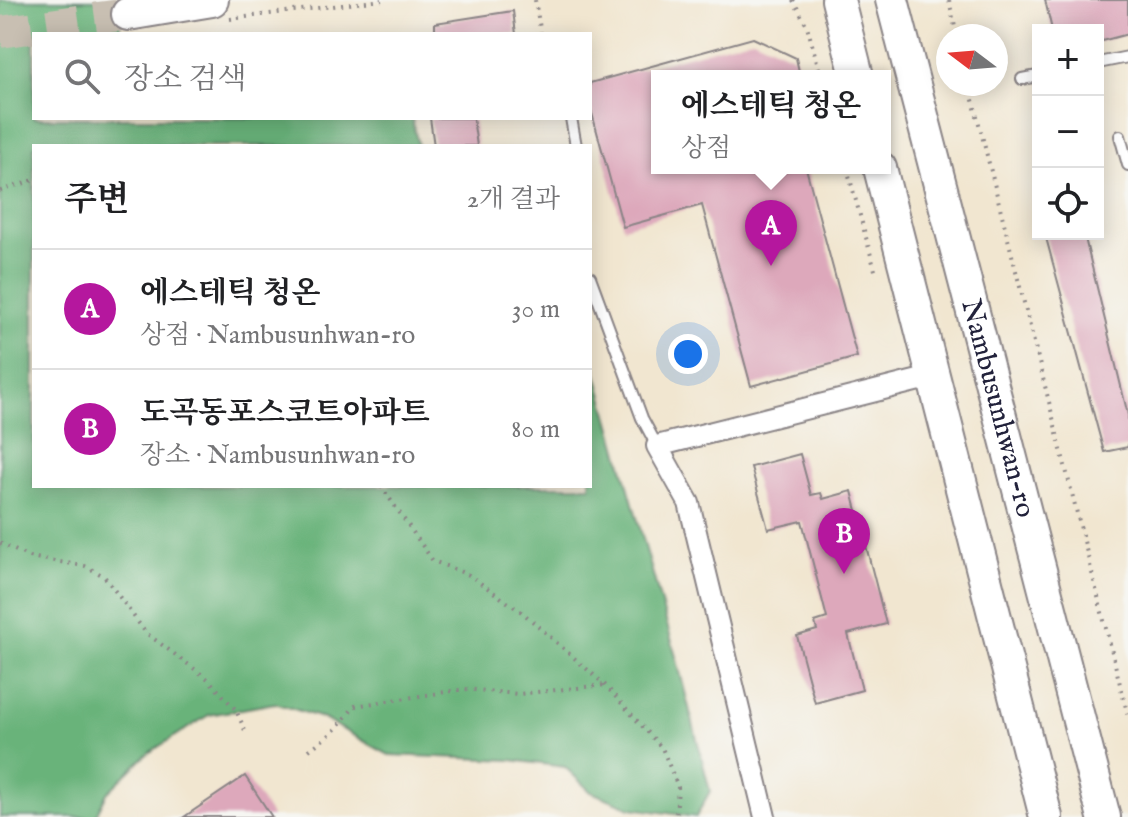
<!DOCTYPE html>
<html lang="ko">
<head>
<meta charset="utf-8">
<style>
	body { margin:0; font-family:"IM FELL English","Noto Serif KR",serif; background:#f6f6f6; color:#202124 }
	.controls { position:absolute; right:24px; top:24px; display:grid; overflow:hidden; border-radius:0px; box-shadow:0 4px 20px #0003 }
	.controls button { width:72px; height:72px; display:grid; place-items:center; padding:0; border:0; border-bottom:2px solid #e0e0e0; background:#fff; color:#202124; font:40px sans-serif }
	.compass { position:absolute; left:936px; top:24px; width:72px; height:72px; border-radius:50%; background:#fff; box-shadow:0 4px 20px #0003; rotate:286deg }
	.you { position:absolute; left:688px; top:354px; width:28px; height:28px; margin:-20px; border:6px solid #fff; border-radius:50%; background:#1a73e8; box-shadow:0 0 0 12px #1a73e833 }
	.badge { display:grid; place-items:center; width:52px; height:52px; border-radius:50%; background:#b5179e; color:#fff; font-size:26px; font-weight:700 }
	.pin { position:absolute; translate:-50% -66px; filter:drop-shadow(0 2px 4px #0008) }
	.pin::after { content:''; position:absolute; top:42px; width:28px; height:24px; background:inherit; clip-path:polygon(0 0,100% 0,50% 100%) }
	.popup { position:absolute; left:651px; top:70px; width:240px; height:104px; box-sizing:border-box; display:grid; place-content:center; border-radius:0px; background:#fff; filter:drop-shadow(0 2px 6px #0005); font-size:26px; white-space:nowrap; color:#757577 }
	.popup b { font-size:30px; color:#202124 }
	.popup::after { content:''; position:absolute; left:50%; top:100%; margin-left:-16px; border:16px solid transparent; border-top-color:#fff }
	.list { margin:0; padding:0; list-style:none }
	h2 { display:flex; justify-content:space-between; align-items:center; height:104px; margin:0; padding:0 32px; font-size:34px }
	h2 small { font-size:26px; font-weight:400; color:#757577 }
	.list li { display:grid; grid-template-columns:52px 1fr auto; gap:24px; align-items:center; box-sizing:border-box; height:120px; padding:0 32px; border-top:2px solid #e0e0e0 }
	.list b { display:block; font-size:30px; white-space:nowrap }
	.list p { margin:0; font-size:26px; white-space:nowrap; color:#757577 }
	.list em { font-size:26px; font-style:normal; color:#757577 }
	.icon { flex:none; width:44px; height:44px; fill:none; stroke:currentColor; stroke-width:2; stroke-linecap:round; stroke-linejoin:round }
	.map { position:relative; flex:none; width:1128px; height:817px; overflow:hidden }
	.search { position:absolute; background:#fff; box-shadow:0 4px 20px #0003; left:32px; top:32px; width:560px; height:88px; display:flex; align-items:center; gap:20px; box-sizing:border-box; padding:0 28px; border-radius:0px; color:#757577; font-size:30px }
	.panel { position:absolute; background:#fff; box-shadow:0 4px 20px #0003; left:32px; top:144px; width:560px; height:344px; border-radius:0px }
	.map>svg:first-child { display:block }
</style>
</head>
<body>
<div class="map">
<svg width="1128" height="817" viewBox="0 0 1128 817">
	<rect width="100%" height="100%" fill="#f6f6f2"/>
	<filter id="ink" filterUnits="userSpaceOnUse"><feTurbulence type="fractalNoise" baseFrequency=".0125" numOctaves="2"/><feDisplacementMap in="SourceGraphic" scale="16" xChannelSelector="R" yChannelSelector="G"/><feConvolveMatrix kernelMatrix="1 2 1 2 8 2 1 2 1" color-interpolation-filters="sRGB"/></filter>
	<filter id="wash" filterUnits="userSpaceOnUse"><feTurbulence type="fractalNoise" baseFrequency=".006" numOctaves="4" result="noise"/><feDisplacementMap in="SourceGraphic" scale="32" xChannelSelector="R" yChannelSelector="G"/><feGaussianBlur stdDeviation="1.8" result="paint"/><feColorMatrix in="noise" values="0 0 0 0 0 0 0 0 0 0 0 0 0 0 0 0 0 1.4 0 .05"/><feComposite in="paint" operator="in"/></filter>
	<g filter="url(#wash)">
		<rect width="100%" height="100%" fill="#f1e6d0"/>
		<path fill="#69b37a" stroke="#466a5a" stroke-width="2" d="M0,0h116l5,34h-87v84h378l6,28h-384v340h556v-136l87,310 33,131 -14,26 -65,-9 -40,-16 -26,-25 -54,-7 -122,-5 -67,-37 -47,-15 -66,12 -62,39 -40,39 -12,24h-95z"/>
		<g id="blocks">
			<g fill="#dda8bb">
				<path d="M1045,0h83v34l-30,8v-12h-46z"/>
				<path d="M513,11l3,23h-81v-11z"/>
				<path d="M753,38l43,20 4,18h-143v92h149l51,189 -106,29 -49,-181 -79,22 -33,-121v-23z"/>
				<path d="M430,118h43l4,28h-43z"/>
				<path d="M1045,234h39l44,181v32l-24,5z"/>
				<path d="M800,454l11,41 10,-2 2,6 29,-8 34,133 -38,10 14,56 -47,13 -18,-67 20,-6 -2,-8 12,-4 -25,-97 -34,8 -17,-62z"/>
				<path d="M245,776l27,41h-88z"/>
			</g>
		</g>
	</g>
	<g filter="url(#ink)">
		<use href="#blocks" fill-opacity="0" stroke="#8a8486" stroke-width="2"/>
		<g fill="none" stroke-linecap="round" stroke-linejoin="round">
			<path stroke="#c8bfb2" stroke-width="32" stroke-dasharray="32 16" stroke-linecap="butt" d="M0,32l128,-18"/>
			<g stroke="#8a8486" stroke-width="14">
				<g id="lane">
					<path d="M1098,63l30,-6"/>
					<path d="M1022,79l16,-3"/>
					<path d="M571,118l5,28"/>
					<path d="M1120,136l8,29"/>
					<path d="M590,277l52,141 15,28"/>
				</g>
			</g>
			<g stroke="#8a8486" stroke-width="24">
				<path id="street" d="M765,817l-76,-314 -32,-57 274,-69"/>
			</g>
			<g stroke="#8a8486" stroke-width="36">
				<g id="primary">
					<path d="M838,0l19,76"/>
					<path id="s1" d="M892,0l212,817"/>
					<path d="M128,14l84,-14"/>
					<path d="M880,168l166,649"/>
				</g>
			</g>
			<g stroke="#8a8486" stroke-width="4" stroke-dasharray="2 6" stroke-linecap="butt">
				<path d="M535,0l6,34"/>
				<path d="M793,0l14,26 14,50"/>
				<path d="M949,0l8,36"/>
				<path d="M230,19l152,-19"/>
				<path d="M969,84l159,632"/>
				<path d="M847,168l29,106"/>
				<path d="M0,191l34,-11"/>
				<path d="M381,486l52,75 36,14 54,38 82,72 57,63 16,39 -2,30"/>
				<path d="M0,543l29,14 56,9 19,10 42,57 62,46 28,31 11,25"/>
				<path d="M309,750l23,-17 23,-27 110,-17 53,5 87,-9"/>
			</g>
			<use href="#lane" stroke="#fff" stroke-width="10"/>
			<use href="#street" stroke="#fff" stroke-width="20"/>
			<use href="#primary" stroke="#fff" stroke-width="32"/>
		</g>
	</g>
	<g text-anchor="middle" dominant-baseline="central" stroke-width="8" stroke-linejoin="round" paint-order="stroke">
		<g font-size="28" fill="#22223b" stroke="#f6f6f2">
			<text stroke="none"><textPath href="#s1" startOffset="422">Nambusunhwan-ro</textPath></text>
		</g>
	</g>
</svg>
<div class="controls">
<button>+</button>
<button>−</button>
<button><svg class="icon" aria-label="locate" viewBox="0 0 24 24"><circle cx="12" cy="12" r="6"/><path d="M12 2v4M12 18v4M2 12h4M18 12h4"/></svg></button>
</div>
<svg class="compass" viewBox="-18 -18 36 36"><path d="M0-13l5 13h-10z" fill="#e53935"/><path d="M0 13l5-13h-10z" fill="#757577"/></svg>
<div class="you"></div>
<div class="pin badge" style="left:771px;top:266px">A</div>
<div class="popup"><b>에스테틱 청온</b>상점</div>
<div class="pin badge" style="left:844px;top:574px">B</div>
<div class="search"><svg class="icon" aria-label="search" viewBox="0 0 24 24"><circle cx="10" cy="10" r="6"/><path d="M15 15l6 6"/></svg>장소 검색</div>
<section class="panel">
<h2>주변<small>2개 결과</small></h2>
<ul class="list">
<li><span class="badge">A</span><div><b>에스테틱 청온</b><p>상점 · Nambusunhwan-ro</p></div><em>30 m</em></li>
<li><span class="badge">B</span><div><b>도곡동포스코트아파트</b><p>장소 · Nambusunhwan-ro</p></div><em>80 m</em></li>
</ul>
</section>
</div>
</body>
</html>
